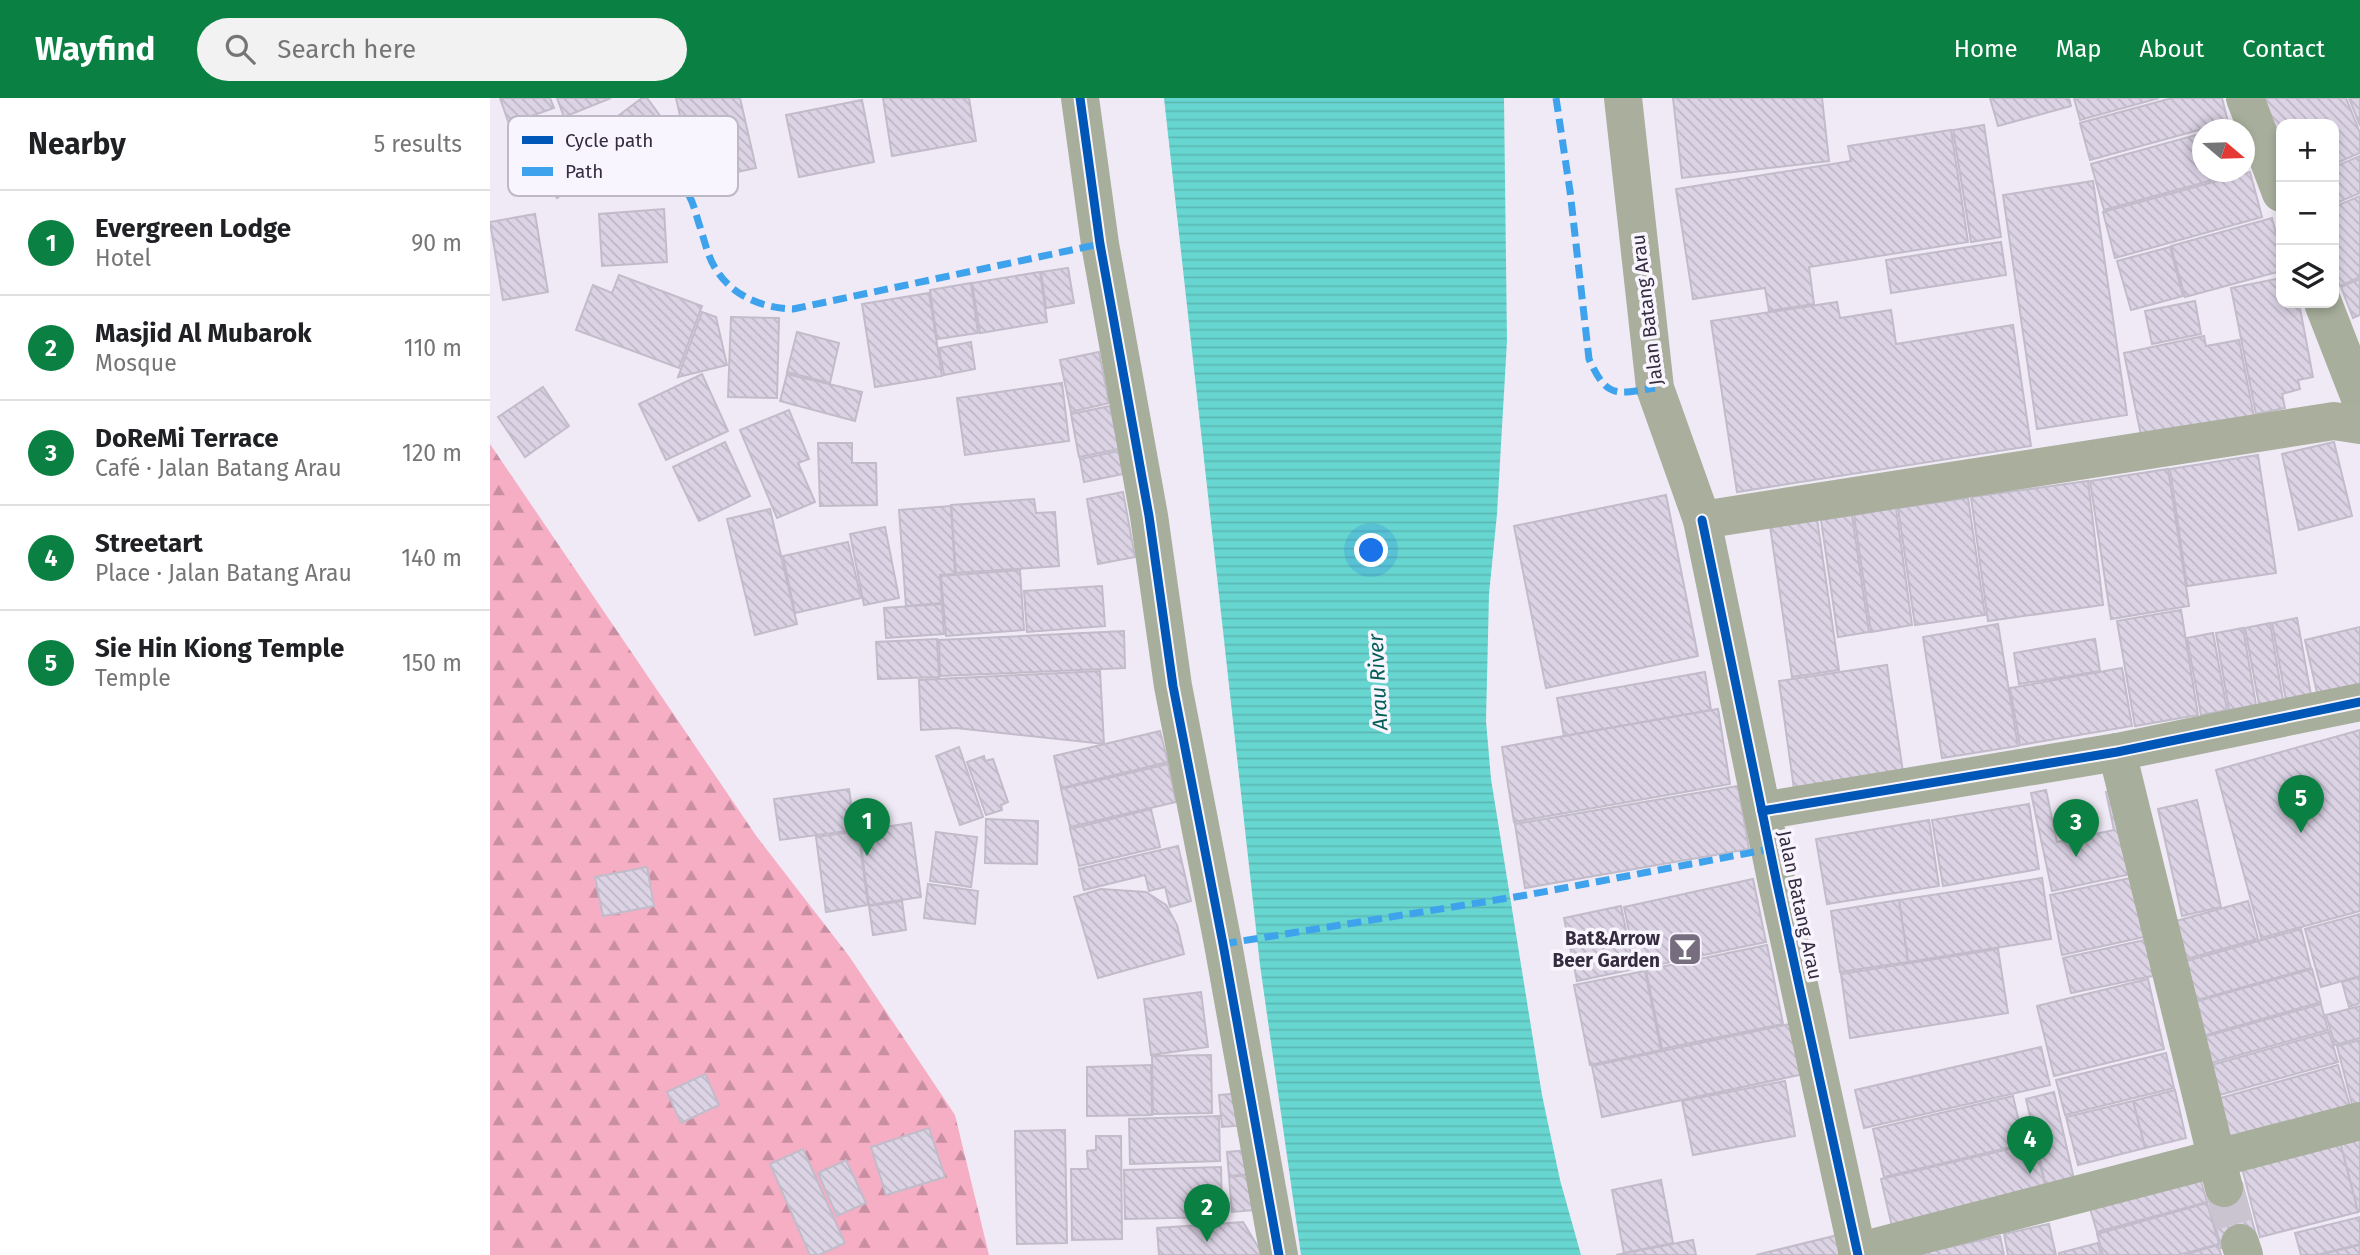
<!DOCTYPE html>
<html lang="en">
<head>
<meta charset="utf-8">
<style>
	body { margin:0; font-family:"Fira Sans",sans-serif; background:#f2f2f2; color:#202124 }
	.controls { position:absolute; right:21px; top:21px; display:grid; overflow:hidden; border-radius:14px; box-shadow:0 4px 10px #0003 }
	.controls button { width:63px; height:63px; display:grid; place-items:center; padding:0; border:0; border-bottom:2px solid #e0e0e0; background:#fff; color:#202124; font:35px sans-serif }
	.compass { position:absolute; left:1702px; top:21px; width:63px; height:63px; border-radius:50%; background:#fff; box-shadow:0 4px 10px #0003; rotate:109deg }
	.you { position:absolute; left:882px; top:453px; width:24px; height:24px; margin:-18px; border:5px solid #fff; border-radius:50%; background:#1a73e8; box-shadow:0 0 0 10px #1a73e833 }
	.badge { display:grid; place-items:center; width:46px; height:46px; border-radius:50%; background:#0b8043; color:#fff; font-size:23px; font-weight:700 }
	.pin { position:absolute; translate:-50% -58px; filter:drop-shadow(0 2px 4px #0008) }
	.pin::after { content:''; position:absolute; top:37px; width:24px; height:21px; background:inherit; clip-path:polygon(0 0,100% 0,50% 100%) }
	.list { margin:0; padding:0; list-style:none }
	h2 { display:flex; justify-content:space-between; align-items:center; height:91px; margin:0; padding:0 28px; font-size:30px }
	h2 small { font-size:23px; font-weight:400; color:#757577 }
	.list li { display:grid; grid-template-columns:46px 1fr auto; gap:21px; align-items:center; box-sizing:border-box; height:105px; padding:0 28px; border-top:2px solid #e0e0e0 }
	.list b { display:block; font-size:26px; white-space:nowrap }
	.list p { margin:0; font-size:23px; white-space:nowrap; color:#757577 }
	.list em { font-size:23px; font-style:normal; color:#757577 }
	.icon { flex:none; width:38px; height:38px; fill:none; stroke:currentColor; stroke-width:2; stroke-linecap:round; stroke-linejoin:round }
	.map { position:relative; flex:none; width:1870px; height:1157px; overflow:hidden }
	header { display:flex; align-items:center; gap:42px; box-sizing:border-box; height:98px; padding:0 35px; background:#0b8043; color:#fff }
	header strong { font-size:33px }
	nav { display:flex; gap:38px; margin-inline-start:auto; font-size:24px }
	.search { width:490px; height:63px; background:#f2f2f2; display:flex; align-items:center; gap:18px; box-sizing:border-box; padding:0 24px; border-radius:38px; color:#757577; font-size:26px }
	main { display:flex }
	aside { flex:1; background:#fff }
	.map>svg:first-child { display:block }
</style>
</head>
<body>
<header>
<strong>Wayfind</strong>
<div class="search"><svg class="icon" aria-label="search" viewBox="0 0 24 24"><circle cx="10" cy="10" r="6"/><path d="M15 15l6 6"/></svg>Search here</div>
<nav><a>Home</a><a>Map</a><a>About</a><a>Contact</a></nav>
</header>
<main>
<aside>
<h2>Nearby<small>5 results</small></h2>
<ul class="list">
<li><span class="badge">1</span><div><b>Evergreen Lodge</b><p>Hotel</p></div><em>90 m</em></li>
<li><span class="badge">2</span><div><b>Masjid Al Mubarok</b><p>Mosque</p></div><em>110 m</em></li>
<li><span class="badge">3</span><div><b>DoReMi Terrace</b><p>Café · Jalan Batang Arau</p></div><em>120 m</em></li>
<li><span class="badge">4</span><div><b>Streetart</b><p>Place · Jalan Batang Arau</p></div><em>140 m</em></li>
<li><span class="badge">5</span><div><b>Sie Hin Kiong Temple</b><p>Temple</p></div><em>150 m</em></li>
</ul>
</aside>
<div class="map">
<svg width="1870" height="1157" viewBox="0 0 1870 1157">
	<defs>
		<pattern id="forest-firs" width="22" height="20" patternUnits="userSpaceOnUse" patternTransform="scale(1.75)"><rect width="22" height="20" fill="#f6aec4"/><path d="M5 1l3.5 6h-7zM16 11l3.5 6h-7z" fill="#c88ea1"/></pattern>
		<pattern id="water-rules" width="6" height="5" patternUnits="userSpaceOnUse" patternTransform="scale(1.75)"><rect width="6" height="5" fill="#68d6d0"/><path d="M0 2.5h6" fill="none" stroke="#5bb8b4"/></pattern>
		<pattern id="building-back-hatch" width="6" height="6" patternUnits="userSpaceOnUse" patternTransform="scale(1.75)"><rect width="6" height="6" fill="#dcd4e5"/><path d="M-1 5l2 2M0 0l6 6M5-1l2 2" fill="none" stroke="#bdb6c6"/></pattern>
	</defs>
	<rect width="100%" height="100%" fill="#efeaf5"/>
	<path fill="url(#forest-firs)" d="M0,346l267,393 92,119 106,159 34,140h-499z"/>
	<path fill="url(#water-rules)" d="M674,0h340l3,243 -10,173 -8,80 -3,127 5,58 51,316 18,85 21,75h-280l-41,-290z"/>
	<g fill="url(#building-back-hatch)" stroke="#c2bcca" stroke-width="2">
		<path d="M10,0h50l4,10 -45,16z"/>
		<path d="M67,0h54l-47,19z"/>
		<path d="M152,0h5l41,56 -31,23 -43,-58z"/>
		<path d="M186,0h64l16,70 -61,13z"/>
		<path d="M393,0h86l7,43 -84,15z"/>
		<path d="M1183,0h149l7,63 -147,17z"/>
		<path d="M1500,0h79l2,8 -73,20z"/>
		<path d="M1584,0h85l-79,22z"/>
		<path d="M1682,0h50l6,24 -138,38 -10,-37z"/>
		<path d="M1770,0h86l14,35v20l-26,11v-40h-53v24z"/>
		<path d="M1859,0h11v28z"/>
		<path d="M372,2l12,62 -75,15 -13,-62z"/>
		<path d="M1494,27l17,112 -30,5 -18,-112z"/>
		<path d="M1461,32l17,112 -159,25 5,37 -45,7 -4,-23 -72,11 -17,-110 175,-28 -3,-15z"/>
		<path d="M1713,35v39h39l-138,38 -13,-46z"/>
		<path d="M65,37l30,43 -28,20 -29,-44z"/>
		<path d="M1870,58v37l-26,11v-37z"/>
		<path d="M1760,74l12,45 -147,41 -12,-46z"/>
		<path d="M1603,83l34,234 -90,14 -34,-234z"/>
		<path d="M1870,98v81l-20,9 -6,-15v-64z"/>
		<path d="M174,111l3,53 -65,4 -3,-52z"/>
		<path d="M45,116l13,78 -45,8 -13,-78z"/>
		<path d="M1782,120l9,35v18l-96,26 -14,-51z"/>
		<path d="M1511,144l5,33 -115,18 -5,-33z"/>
		<path d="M1680,149l13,49 -52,14 -14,-49z"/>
		<path d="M578,170l6,35 -28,5 -5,-36z"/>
		<path d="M550,174l7,50 -67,11 -8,-50z"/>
		<path d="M129,177l83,31 -23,62 -103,-38 17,-45 19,8z"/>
		<path d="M1791,180v25h18l14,74 -15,3 2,9 -18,5 3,14 -29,6 -25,-126z"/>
		<path d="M1870,181v36l-7,3 -12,-31z"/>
		<path d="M481,185l7,50 -41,6 -7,-49z"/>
		<path d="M439,195l13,83 -67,11 -13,-83z"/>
		<path d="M1705,203l6,33 -49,10 -7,-33z"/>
		<path d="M1347,204l3,16 51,-8 5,34 117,-19 18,121 -294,46 -26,-171z"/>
		<path d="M212,214l14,5 11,48 -49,12z"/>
		<path d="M241,219l48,1 -2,80 -49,-1z"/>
		<path d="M307,234l42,11 -9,40 -43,-11z"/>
		<path d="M1714,238l2,10 33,-6 15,77 -112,23 -18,-87z"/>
		<path d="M481,244l4,27 -31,6 -5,-27z"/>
		<path d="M609,254l10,51 -38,9 -11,-52z"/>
		<path d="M212,276l26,57 -62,29 -27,-56z"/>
		<path d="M297,276l75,18 -7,29 -75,-20z"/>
		<path d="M572,285l7,58 -104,14 -8,-57z"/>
		<path d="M53,289l26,39 -44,31 -27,-40z"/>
		<path d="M620,308l9,43 -40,8 -8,-43z"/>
		<path d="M299,312l20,49 -11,4 17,39 -38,16 -37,-88z"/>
		<path d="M235,344l25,54 -51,25 -26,-54z"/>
		<path d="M1844,344l18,74 -53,14 -17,-76z"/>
		<path d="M328,345h34v20h24l1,42 -57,1z"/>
		<path d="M629,353l4,23 -39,8 -4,-23z"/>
		<path d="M1768,357l18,118 -89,13 -17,-117z"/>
		<path d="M1678,371l21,137 -78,13 -21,-138z"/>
		<path d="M1598,383l15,124 -115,16 -17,-124z"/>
		<path d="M633,394l12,65 -37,7 -11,-65z"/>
		<path d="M1176,397l32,161 -152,32 -32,-162z"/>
		<path d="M1478,400l17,117 -70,10 -17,-117z"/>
		<path d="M544,401l2,14 19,-1 4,54 -103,7 -5,-68z"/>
		<path d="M461,408l4,68 -15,1 2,28 -36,3 -7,-96z"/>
		<path d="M1406,410l16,117 -41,7 -17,-117z"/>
		<path d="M280,411l27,115 -42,11 -28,-116z"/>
		<path d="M1362,417l17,117 -31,5 -17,-117z"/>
		<path d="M1327,421l22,151 -47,7 -22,-151z"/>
		<path d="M395,429l14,71 -35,7 -14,-71z"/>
		<path d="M358,444l13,56 -66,15 -12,-57z"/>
		<path d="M530,472l4,60 -78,6 -5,-60z"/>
		<path d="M612,488l3,40 -78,6 -3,-41z"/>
		<path d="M452,506l2,30 -58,4 -2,-30z"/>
		<path d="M1691,512l17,105 -63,11 -18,-105z"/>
		<path d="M1807,520l14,77 -25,5 -14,-77z"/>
		<path d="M1780,525l13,77 -24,4 -14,-76z"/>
		<path d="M1508,526l20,122 -76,12 -19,-121z"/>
		<path d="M1870,529v60l-42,10 -13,-57z"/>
		<path d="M1753,530l13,77 -27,5 -13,-77z"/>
		<path d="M634,533l1,37 -185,8 -1,-36z"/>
		<path d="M1723,535l14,77 -26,5 -14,-77z"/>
		<path d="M447,541l2,38 -61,2 -2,-37z"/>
		<path d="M1605,541l5,32 -81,13 -5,-31z"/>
		<path d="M1397,567l16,107 -109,17 -15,-108z"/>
		<path d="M1632,570l10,58 -112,19 -10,-57z"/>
		<path d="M610,573l4,73 -148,-16 -35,2 -2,-50z"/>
		<path d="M1215,574l6,38 -147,26 -7,-38z"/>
		<path d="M1228,611l12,75 -216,38 -12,-75z"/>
		<path d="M1870,632v181l-99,27 -45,-168z"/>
		<path d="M670,633l8,31 -107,26 -7,-32z"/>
		<path d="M469,649l24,70 -23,8 -24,-69z"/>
		<path d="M494,658l1,5 8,-2 15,43 -7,3 1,5 -16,5 -19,-53z"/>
		<path d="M678,666l8,38 -106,25 -9,-38z"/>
		<path d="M1248,688l11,63 -224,39 -10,-64z"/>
		<path d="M359,691l6,41 -75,10 -6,-41z"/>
		<path d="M1633,691l17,83 -88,19 -21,-98 15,-3 11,52 57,-12 -8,-38z"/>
		<path d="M1707,702l24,107 -39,9 -24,-107z"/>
		<path d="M1539,706l10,65 -96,17 -11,-66z"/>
		<path d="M661,711l9,38 -81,19 -9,-37z"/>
		<path d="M496,721l52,2 -1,43 -52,-1z"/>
		<path d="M1439,722l10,66 -112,18 -11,-65z"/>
		<path d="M421,725l10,74 -52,8 -10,-74z"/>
		<path d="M368,733l10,74 -42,7 -10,-75z"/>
		<path d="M446,734l41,5 -6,50 -41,-6z"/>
		<path d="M688,748l13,55 -21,6 -5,-20 -16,4 -4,-16 -61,15 -5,-21z"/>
		<path d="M157,769l7,39 -51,10 -8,-39z"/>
		<path d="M1650,778l13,59 -91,20 -12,-60z"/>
		<path d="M1552,780l9,61 -143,23 -9,-62z"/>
		<path d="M1263,781l13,63 -129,27 -13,-62z"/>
		<path d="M438,786l50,7 -3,33 -51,-6z"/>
		<path d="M611,791l45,3 20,13 11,20 7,29 -86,24 -24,-81z"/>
		<path d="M1409,802l9,62 -68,10 -9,-61z"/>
		<path d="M412,803l4,29 -33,5 -4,-29z"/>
		<path d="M1758,803l10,38 -79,22 -10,-38z"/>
		<path d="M1131,808l13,63 -57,12 -13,-63z"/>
		<path d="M1870,816v62l-39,11 -16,-58z"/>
		<path d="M1811,831l10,39 -121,34 -11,-39z"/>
		<path d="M1664,840l8,36 -91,19 -8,-35z"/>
		<path d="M1277,847l16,79 -121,25 -16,-79z"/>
		<path d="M1508,851l10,64 -158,25 -9,-64z"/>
		<path d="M1822,871l9,33 -122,35 -8,-34z"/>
		<path d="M1155,873l16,79 -71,15 -16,-80z"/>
		<path d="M1870,879v26l-11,4 -7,-25z"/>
		<path d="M1658,881l16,70 -110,27 -17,-70z"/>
		<path d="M711,894l7,55 -57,8 -7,-56z"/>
		<path d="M1831,906l7,26 -121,34 -7,-26z"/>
		<path d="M1870,908v32l-25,7 -9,-30z"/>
		<path d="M1304,925l10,51 -202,43 -10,-51z"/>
		<path d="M1839,934l9,30 -122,34 -8,-30z"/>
		<path d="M1870,942v71l-6,1 -17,-66z"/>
		<path d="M1551,949l9,38 -186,43 -9,-38z"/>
		<path d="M1676,955l8,35 -109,27 -9,-35z"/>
		<path d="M721,957l1,58 -59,1 -1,-58z"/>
		<path d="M661,967l1,50 -65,1v-49z"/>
		<path d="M1848,967l13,45 -122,34 -12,-45z"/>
		<path d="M215,976l14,31 -38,18 -14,-31z"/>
		<path d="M1295,983l10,55 -102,19 -11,-54z"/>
		<path d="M1685,992l11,48 -41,10 -12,-47z"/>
		<path d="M1564,994l22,96 -28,7 -22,-96z"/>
		<path d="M754,995l3,32 -25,2 -3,-32z"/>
		<path d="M1523,998l11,48 -140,33 -11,-48z"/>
		<path d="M1643,1003l12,47 -67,17 -12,-48z"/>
		<path d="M729,1018l1,45 -90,3 -1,-45z"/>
		<path d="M439,1030l16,49 -59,18 -15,-48z"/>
		<path d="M575,1032l2,113 -50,1 -2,-113z"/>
		<path d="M606,1038h25l1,103 -50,1 -1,-71h17l-1,-18 9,-1z"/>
		<path d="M1870,1039v74l-2,1 -18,-70z"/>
		<path d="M1850,1044l18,70 -98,25 -18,-69z"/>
		<path d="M1545,1045l12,51 -154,37 -12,-52z"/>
		<path d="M313,1051l42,94 -26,12h-9l-40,-91z"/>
		<path d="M759,1052l2,24 -22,2 -2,-24z"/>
		<path d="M356,1062l20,43 -29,13 -19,-43z"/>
		<path d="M731,1069l1,50 -97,2 -1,-49z"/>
		<path d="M1709,1076l8,28 -110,30 -8,-27z"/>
		<path d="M761,1077l3,35 -22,2 -3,-35z"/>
		<path d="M1171,1082l12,63 -49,10 -12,-63z"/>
		<path d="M1752,1085l15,56 -36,9 -14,-55z"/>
		<path d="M1717,1105l12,41 -41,11h-75l-6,-21z"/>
		<path d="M1870,1119v27l-43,11h-16l-6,-22z"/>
		<path d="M753,1124l20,33h-104l-2,-27z"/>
		<path d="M1559,1126l7,31h-48l-4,-21z"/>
		<path d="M1352,1136l5,21h-91z"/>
		<path d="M1510,1138l4,19h-91z"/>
		<path d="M1203,1142l3,15h-80z"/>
		<path d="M1608,1145l3,12h-42v-2z"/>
		<path d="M1728,1147l3,10h-37z"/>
		<path d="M1870,1147v10h-41z"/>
	</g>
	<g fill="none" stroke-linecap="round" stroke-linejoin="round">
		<path stroke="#cac4d1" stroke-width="38" stroke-dasharray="38 19" stroke-linecap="butt" d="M1734,1090l16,55"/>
		<g stroke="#a7ae9b" stroke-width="38">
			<path d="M590,0l20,146 49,272 24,170 50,258 56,311"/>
			<path d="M1755,0l36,95"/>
			<path d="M1833,205l37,95"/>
			<path d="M1212,422l75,364 81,371"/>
			<path d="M1627,654l107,436"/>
			<path d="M1272,713l355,-59 243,-50"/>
			<path d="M1750,1145l4,12"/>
			<path d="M1367,1154l503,-131"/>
		</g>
		<path stroke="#a9ae9d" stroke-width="38" d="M1133,0l32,290 47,132 632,-99 26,4"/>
		<g stroke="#3ea3ec" stroke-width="7" stroke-dasharray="14 7" stroke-linecap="butt">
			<path d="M1066,0l14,93 19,168c18,40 27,35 66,29"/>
			<path d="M144,82l39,-2c18,13 20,26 26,46 5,14 8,30 15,42 16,29 47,42 79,43l307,-65"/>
			<path d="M733,846l304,-49 243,-46"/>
		</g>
		<g stroke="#f9f5ff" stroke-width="13">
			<g id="cycleway">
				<path d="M590,0l20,146 49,272 24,170 50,258 56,311"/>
				<path d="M1212,422l75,364 81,371"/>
				<path d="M1272,713l355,-59 243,-50"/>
			</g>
		</g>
		<use href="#cycleway" stroke="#0057b8" stroke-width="9"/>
	</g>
	<defs>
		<g id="bar-square" transform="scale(1.75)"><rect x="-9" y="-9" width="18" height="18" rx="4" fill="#766e7f" stroke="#f9f5ff"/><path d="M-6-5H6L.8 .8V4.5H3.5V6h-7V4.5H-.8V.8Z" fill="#fff"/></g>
	</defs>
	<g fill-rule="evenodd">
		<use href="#bar-square" x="1195" y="851"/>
	</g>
	<g text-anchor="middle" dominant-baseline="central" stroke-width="7" stroke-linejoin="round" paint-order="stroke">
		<g font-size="19" fill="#352c40" stroke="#f9f5ff">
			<text transform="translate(1157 212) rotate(-97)">Jalan Batang Arau</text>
			<text transform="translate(1310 807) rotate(78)">Jalan Batang Arau</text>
		</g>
		<g font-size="19" font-weight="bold" fill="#352c40" stroke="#f9f5ff" text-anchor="end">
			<text x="1170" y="840">Bat&amp;Arrow<tspan x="1170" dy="22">Beer Garden</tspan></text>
		</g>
		<g font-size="21" font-style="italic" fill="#025e56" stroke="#f9f5ff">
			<text transform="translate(888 584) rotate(-93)">Arau River</text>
		</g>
	</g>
	<rect x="18" y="18" width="230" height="80" rx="10" fill="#f9f5ff" stroke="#beb9c6" stroke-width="2"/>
	<rect x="32" y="38" width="31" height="8" fill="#0057b8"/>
	<rect x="32" y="69" width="31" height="9" fill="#3ea3ec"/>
	<g font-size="19" fill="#352c40">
		<text x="75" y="49">Cycle path</text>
		<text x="75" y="80">Path</text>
	</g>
</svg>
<div class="controls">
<button>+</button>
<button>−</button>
<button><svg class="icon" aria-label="layers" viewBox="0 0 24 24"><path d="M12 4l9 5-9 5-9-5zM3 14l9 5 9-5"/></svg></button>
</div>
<svg class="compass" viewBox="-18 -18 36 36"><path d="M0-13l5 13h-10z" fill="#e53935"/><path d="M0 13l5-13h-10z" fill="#757577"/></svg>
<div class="you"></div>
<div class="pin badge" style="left:377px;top:758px">1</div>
<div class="pin badge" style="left:717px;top:1144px">2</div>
<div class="pin badge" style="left:1586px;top:759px">3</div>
<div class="pin badge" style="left:1540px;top:1076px">4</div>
<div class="pin badge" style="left:1811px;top:735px">5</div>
</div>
</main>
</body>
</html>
